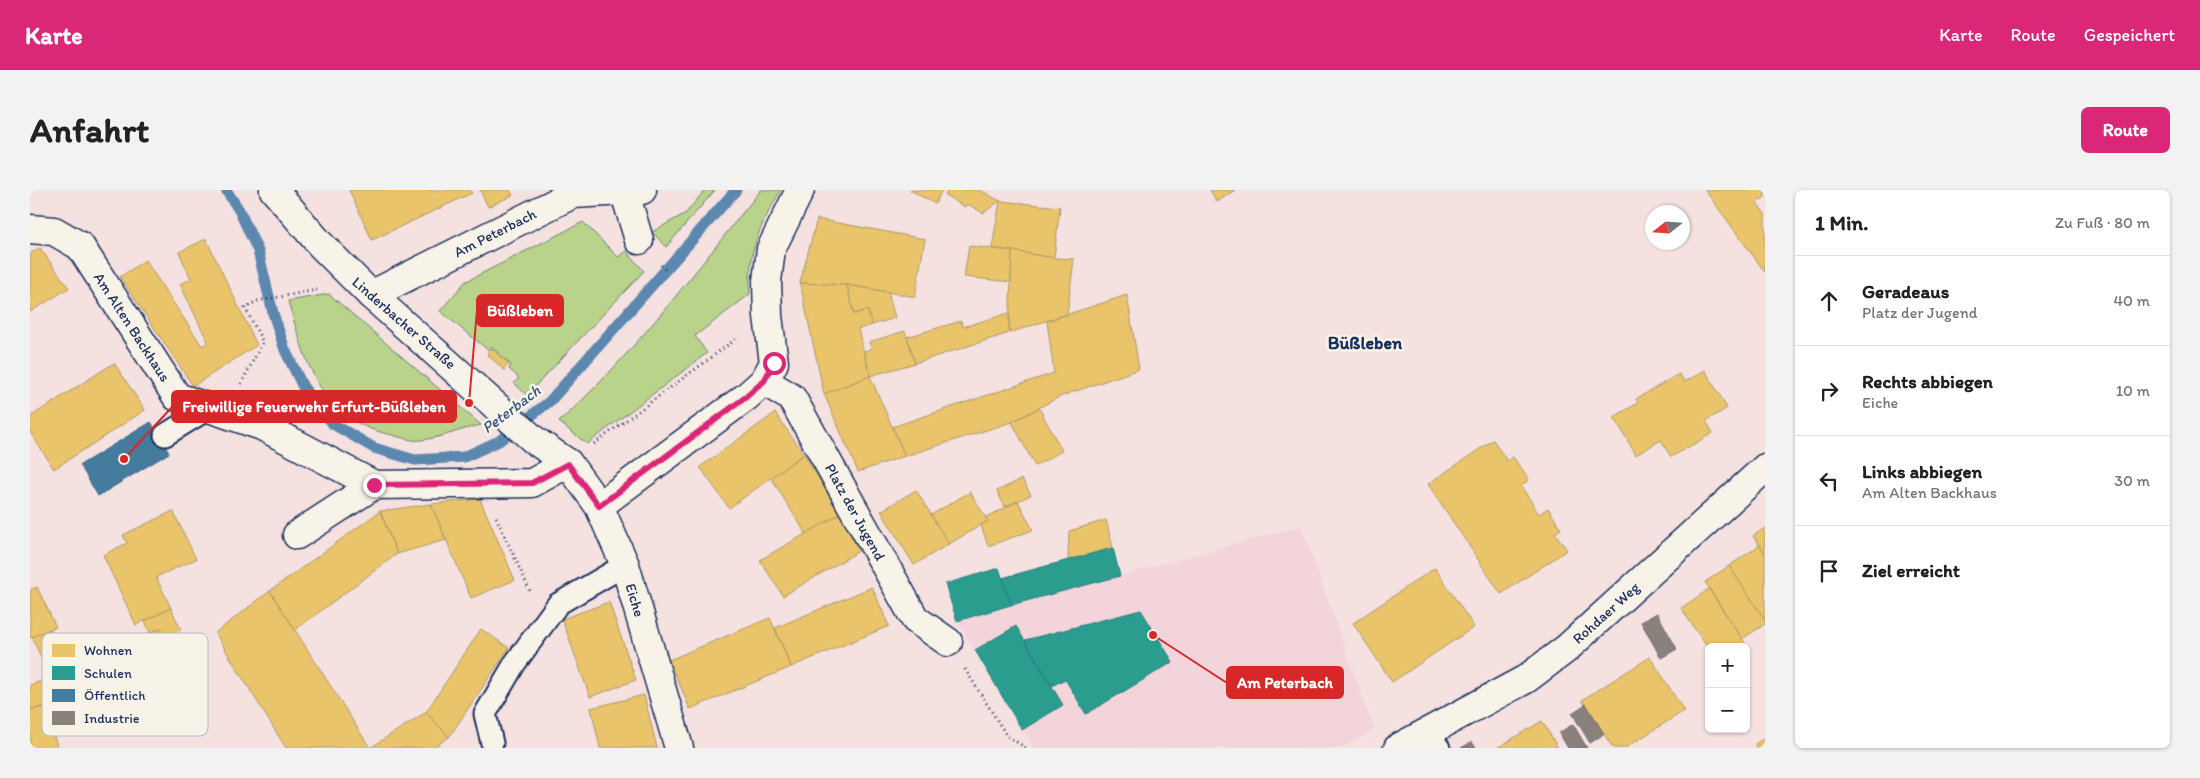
<!DOCTYPE html>
<html lang="de">
<head>
<meta charset="utf-8">
<style>
	body { margin:0; font-family:Itim,sans-serif; background:#f2f2f2; color:#222 }
	.controls { position:absolute; right:15px; bottom:15px; display:grid; overflow:hidden; border-radius:8px; box-shadow:0 1px 4px #0004 }
	.controls button { width:45px; height:45px; display:grid; place-items:center; padding:0; border:0; border-bottom:1px solid #e0e0e0; background:#fff; color:#222; font:25px sans-serif }
	.compass { position:absolute; left:1615px; top:15px; width:45px; height:45px; border-radius:50%; background:#fff; box-shadow:0 1px 4px #0004; rotate:253deg }
	.stop { position:absolute; width:15px; height:15px; margin:-11px; border:4px solid #db2777; border-radius:50%; background:#fff }
	.stop.end { background:#db2777; border-color:#fff; box-shadow:0 1px 5px #0008 }
	.list { margin:0; padding:0; list-style:none }
	h2 { display:flex; justify-content:space-between; align-items:center; height:65px; margin:0; padding:0 20px; font-size:21px }
	h2 small { font-size:16px; font-weight:400; color:#767676 }
	.list li { display:grid; grid-template-columns:32px 1fr auto; gap:15px; align-items:center; box-sizing:border-box; height:90px; padding:0 20px; border-top:1px solid #e0e0e0 }
	.list b { display:block; font-size:19px; white-space:nowrap }
	.list p { margin:0; font-size:16px; white-space:nowrap; color:#767676 }
	.list em { font-size:16px; font-style:normal; color:#767676 }
	.icon { flex:none; width:28px; height:28px; fill:none; stroke:currentColor; stroke-width:2; stroke-linecap:round; stroke-linejoin:round }
	.map { position:relative; flex:none; width:1735px; height:558px; overflow:hidden; border-radius:8px }
	header { display:flex; align-items:center; gap:30px; box-sizing:border-box; height:70px; padding:0 25px; background:#db2777; color:#fff }
	header strong { font-size:24px }
	nav { display:flex; gap:28px; margin-inline-start:auto; font-size:18px }
	.intro { display:flex; align-items:center; justify-content:space-between; box-sizing:border-box; height:120px; padding:0 30px }
	h1 { margin:0; font-size:35px }
	.button { padding:12px 22px; border-radius:8px; background:#db2777; color:#fff; font-size:18px; font-weight:700 }
	main { display:flex; gap:30px; padding:0 30px }
	aside { flex:1; background:#fff; border-radius:8px; box-shadow:0 1px 4px #0004 }
	.map>svg:first-child { display:block }
</style>
</head>
<body>
<header>
<strong>Karte</strong>
<nav><a>Karte</a><a>Route</a><a>Gespeichert</a></nav>
</header>
<div class="intro"><h1>Anfahrt</h1><a class="button">Route</a></div>
<main>
<div class="map">
<svg width="1735" height="558" viewBox="0 0 1735 558">
	<rect width="100%" height="100%" fill="#f4e1e0"/>
	<filter id="ink" filterUnits="userSpaceOnUse"><feTurbulence type="fractalNoise" baseFrequency=".02" numOctaves="2"/><feDisplacementMap in="SourceGraphic" scale="10" xChannelSelector="R" yChannelSelector="G"/><feConvolveMatrix kernelMatrix="1 2 1 2 8 2 1 2 1" color-interpolation-filters="sRGB"/></filter>
	<g filter="url(#ink)">
		<path fill="#f2d4da" d="M1271,336l73,204 -33,18h-307l-77,-127z"/>
		<g fill="#bad38a" stroke="#6a8174">
			<path d="M675,0h10l-49,57 -14,-15 34,-19z"/>
			<path d="M731,0h20c-22,37 -33,60 -31,104l-55,42 12,17 -120,91 -28,-22c76,-69 138,-153 202,-232z"/>
			<path d="M553,32l35,35 8,-6 18,20 -117,124 -13,-12 5,-5 -10,-9 2,-4 -20,-19 -3,4 -48,-39 25,-29z"/>
			<path d="M299,104l152,131c-20,4 -40,13 -60,15 -9,2 -23,-4 -33,-6 -70,-16 -82,-73 -100,-133z"/>
		</g>
		<g fill="#e9c46a" stroke="#ab9766">
			<path d="M319,0h121l2,3 -100,47z"/>
			<path d="M450,0h30l3,5 -25,12z"/>
			<path d="M880,0h32l-7,14z"/>
			<path d="M918,0h32l20,11 -17,12 -15,-9 -3,3 -20,-12z"/>
			<path d="M1180,0h25l-18,12z"/>
			<path d="M1675,0h60v7l-8,6 8,11v58z"/>
			<path d="M970,11l60,6 -6,51 -62,-10z"/>
			<path d="M787,29l108,20 -10,58 -68,-12 -47,-2z"/>
			<path d="M176,49l51,106 -64,41 -73,-109 25,-17 57,86 6,-4 -28,-58 11,-5 -12,-27z"/>
			<path d="M939,56l43,5 -1,31 -47,-5z"/>
			<path d="M10,58l29,40 -39,24v-58z"/>
			<path d="M982,61l42,7 20,1 -7,55 -58,19z"/>
			<path d="M770,93l47,2 7,29 14,-4 4,15 -14,4 12,47 -46,18z"/>
			<path d="M817,95l41,7 7,26 -23,7 -4,-15 -14,4z"/>
			<path d="M1097,105l12,74 -80,28 -47,25 -107,34 -13,-29 162,-54 -7,-52z"/>
			<path d="M979,123v20l-94,30 -8,-26 54,-16 2,6z"/>
			<path d="M875,141l10,32 -45,13 -6,-25 7,-2 -2,-7z"/>
			<path d="M461,158l18,16 -5,6 -17,-16z"/>
			<path d="M84,173l31,47 -91,59 -24,-37v-15z"/>
			<path d="M1675,180l22,38 -21,13 7,12 -42,24 -10,-17 -25,15 -22,-38 24,-14 -2,-4 43,-25 6,8z"/>
			<path d="M840,186l35,80 -47,16 -34,-78z"/>
			<path d="M1009,218l23,43 -27,15 -23,-44z"/>
			<path d="M745,223l29,41 -75,54 -29,-41z"/>
			<path d="M1463,250l14,21 6,-4 16,23 -8,6 18,28 9,-6 13,21 -6,4 12,17 -66,44 -73,-110z"/>
			<path d="M774,264l36,60 -34,20 -35,-56z"/>
			<path d="M992,289l9,16 -26,12 -8,-16z"/>
			<path d="M886,300l33,54 -35,21 -33,-54z"/>
			<path d="M940,302l18,29 -39,23 -18,-29z"/>
			<path d="M450,309l35,81 -44,18 -40,-94z"/>
			<path d="M988,311l15,29 -45,16 -7,-21 7,-4 -3,-3z"/>
			<path d="M401,314l15,36 -49,14 -17,-43z"/>
			<path d="M143,321l23,48 -40,18 15,31 -35,17 -33,-70 24,-12 -4,-8z"/>
			<path d="M350,321l17,43 -102,76 -25,-39z"/>
			<path d="M810,324l19,37 -76,45 -23,-36z"/>
			<path d="M1076,330l7,28 -45,12 1,-29z"/>
			<path d="M1735,338v26l-12,-18z"/>
			<path d="M1730,355l5,9v66l-36,-54z"/>
			<path d="M1699,376l36,54v4l-23,15 -37,-57z"/>
			<path d="M1405,378l39,59 -82,55 -39,-59z"/>
			<path d="M7,397l19,40 -26,11v-48z"/>
			<path d="M842,397l17,39 -98,41 -16,-39z"/>
			<path d="M1679,399l37,56 -4,2h-33v3l-28,-42z"/>
			<path d="M240,401l25,39 75,118h-84l-71,-115z"/>
			<path d="M579,412l27,78 -46,17 -28,-78z"/>
			<path d="M141,418l10,22 -15,7 -5,-9 -11,5 -5,-12z"/>
			<path d="M740,428l21,49 -101,42 -21,-49z"/>
			<path d="M131,438l29,61 -44,21 -18,-36 -48,23 -12,-24z"/>
			<path d="M20,439l16,36 -18,8 -16,-36z"/>
			<path d="M451,439l28,19 -60,89 -23,-25z"/>
			<path d="M1620,467l34,54 -59,37h-12l-31,-48z"/>
			<path d="M34,483h4l9,22 -23,9 -24,6v-25z"/>
			<path d="M614,505l13,53h-57l-9,-40z"/>
			<path d="M25,515l8,21 -11,5 6,17h-28v-38z"/>
			<path d="M396,522l23,25 -17,11h-62z"/>
			<path d="M1512,531l16,27h-61z"/>
			<path d="M1735,548v10h-8l-2,-4z"/>
		</g>
		<g fill="#2a9d8f" stroke="#267c80">
			<path d="M1083,358l7,28 -109,29 -9,-27z"/>
			<path d="M969,378l12,37 -54,16 -12,-37z"/>
			<path d="M1111,420l32,52 -87,52 -21,-35 -13,7 -27,-46z"/>
			<path d="M986,436l47,79 -41,25 -47,-80z"/>
		</g>
		<path fill="#457b9d" stroke="#38648a" d="M121,232l18,31 -71,43 -18,-31z"/>
		<g fill="#8a817c" stroke="#696873">
			<path d="M1627,423l20,36 -16,9 -20,-36z"/>
			<path d="M1556,514l18,30 -14,9 -18,-30z"/>
			<path d="M1543,534l14,24h-19l-9,-15z"/>
			<path d="M1442,552l4,6h-15z"/>
		</g>
		<g fill="none" stroke-linecap="round" stroke-linejoin="round">
			<path stroke="#5c88b0" stroke-width="11" d="M196,0l13,20 19,41 15,62 12,37 18,37 30,37 41,24 41,12 49,-3 35,-16 51,-40 186,-211"/>
			<g stroke="#1b2f5e" stroke-width="25">
				<g id="lane">
					<path d="M135,245l44,-27"/>
					<path d="M1398,542l11,16"/>
					<path d="M462,553l-7,-29 30,-51 43,-59 67,-39"/>
				</g>
			</g>
			<g stroke="#1b2f5e" stroke-width="31">
				<g id="street">
					<path d="M594,0l15,50"/>
					<path d="M0,39l24,2 26,15 97,151 85,29 112,59 158,-2 36,-20"/>
					<path d="M341,105l202,-101 69,-4"/>
					<path d="M734,191l28,17 123,221 33,23"/>
					<path d="M569,316l147,-109 18,-16 10,-18 -6,-47 -1,-35 4,-32 29,-59"/>
					<path d="M267,345l77,-50"/>
					<path d="M1368,558l128,-69 40,-30 199,-181"/>
				</g>
			</g>
			<g stroke="#1b2f5e" stroke-width="31">
				<path id="secondary" d="M244,0l46,54 51,51 163,145 34,23 31,43 26,59 54,183"/>
			</g>
			<g stroke="#1b2f5e" stroke-width="3" stroke-dasharray="1 4" stroke-linecap="butt">
				<path d="M631,75l4,5"/>
				<path d="M211,194l22,-42 -18,-34 12,-7 60,-11"/>
				<path d="M564,254l142,-105"/>
				<path d="M466,327l34,74"/>
				<path d="M935,479l42,67 19,12"/>
			</g>
			<use href="#lane" stroke="#f7f3e8" stroke-width="21"/>
			<use href="#street" stroke="#f7f3e8" stroke-width="28"/>
			<use href="#secondary" stroke="#f7f3e8" stroke-width="28"/>
		</g>
	</g>
	<g fill="none" stroke-linecap="round" stroke-linejoin="round" filter="url(#ink)">
		<path stroke="#db2777" stroke-width="6" d="M344,295l158,-2 36,-19 31,42 147,-109 18,-16 10,-18"/>
	</g>
	<g text-anchor="middle" dominant-baseline="central" stroke-width="5" stroke-linejoin="round" paint-order="stroke">
		<g font-size="15" fill="#1b2f5e" stroke="#f7f3e8">
			<text transform="translate(465 43) rotate(-27)">Am Peterbach</text>
			<text transform="translate(374 133) rotate(41)">Linderbacher Straße</text>
			<text transform="translate(102 137) rotate(57)">Am Alten Backhaus</text>
			<text transform="translate(825 322) rotate(61)">Platz der Jugend</text>
			<text transform="translate(605 410) rotate(73)">Eiche</text>
			<text transform="translate(1576 423) rotate(-42)">Rohdaer Weg</text>
		</g>
		<g font-size="16" font-style="italic" fill="#365480" stroke="#f7f3e8">
			<text transform="translate(481 219) rotate(-37)">Peterbach</text>
		</g>
		<g font-size="18" font-weight="bold" fill="#1b2f5e" stroke="#f7f3e8">
			<text x="1335" y="153">Büßleben</text>
		</g>
	</g>
	<rect x="12" y="443" width="166" height="103" rx="8" fill="#f7f3e8" stroke="#b5b8bf" stroke-width="1"/>
	<rect x="22" y="454" width="23" height="13" fill="#e9c46a"/>
	<rect x="22" y="476" width="23" height="14" fill="#2a9d8f"/>
	<rect x="22" y="499" width="23" height="13" fill="#457b9d"/>
	<rect x="22" y="521" width="23" height="14" fill="#8a817c"/>
	<g font-size="14" fill="#1b2f5e">
		<text x="54" y="465">Wohnen</text>
		<text x="54" y="488">Schulen</text>
		<text x="54" y="510">Öffentlich</text>
		<text x="54" y="533">Industrie</text>
	</g>
	<path fill="none" stroke="#d62828" stroke-width="2" d="M439 213L447 120M94 269L142 217M1123 445L1197 493"/>
	<g fill="#d62828" stroke="#f7f3e8" stroke-width="2">
		<circle cx="439" cy="213" r="5"/>
		<circle cx="94" cy="269" r="5"/>
		<circle cx="1123" cy="445" r="5"/>
	</g>
	<g fill="#d62828" stroke="#d62828" stroke-width="2">
		<rect x="447" y="105" width="86" height="31" rx="5"/>
		<rect x="142" y="201" width="284" height="31" rx="5"/>
		<rect x="1197" y="477" width="116" height="31" rx="5"/>
	</g>
	<g font-size="16" text-anchor="middle" font-weight="bold" fill="#fff">
		<text x="490" y="126">Büßleben</text>
		<text x="284" y="222">Freiwillige Feuerwehr Erfurt-Büßleben</text>
		<text x="1255" y="498">Am Peterbach</text>
	</g>
</svg>
<div class="controls">
<button>+</button>
<button>−</button>
</div>
<svg class="compass" viewBox="-18 -18 36 36"><path d="M0-13l5 13h-10z" fill="#e53935"/><path d="M0 13l5-13h-10z" fill="#767676"/></svg>
<div class="stop" style="left:744px;top:173px"></div>
<div class="stop end" style="left:344px;top:295px"></div>
</div>
<aside>
<h2>1 Min.<small>Zu Fuß · 80 m</small></h2>
<ul class="list">
<li><svg class="icon" aria-label="ahead" viewBox="0 0 24 24"><path d="M12 20V5M6 11l6-6 6 6"/></svg><div><b>Geradeaus</b><p>Platz der Jugend</p></div><em>40 m</em></li>
<li><svg class="icon" aria-label="right" viewBox="0 0 24 24"><path d="M7 20v-9h11M14 6l5 5-5 5"/></svg><div><b>Rechts abbiegen</b><p>Eiche</p></div><em>10 m</em></li>
<li><svg class="icon" aria-label="left" viewBox="0 0 24 24"><path d="M17 20v-9H6M10 6l-5 5 5 5"/></svg><div><b>Links abbiegen</b><p>Am Alten Backhaus</p></div><em>30 m</em></li>
<li><svg class="icon" aria-label="arrive" viewBox="0 0 24 24"><path d="M6 21V4h12l-3 4 3 4H6"/></svg><div><b>Ziel erreicht</b></div></li>
</ul>
</aside>
</main>
</body>
</html>
